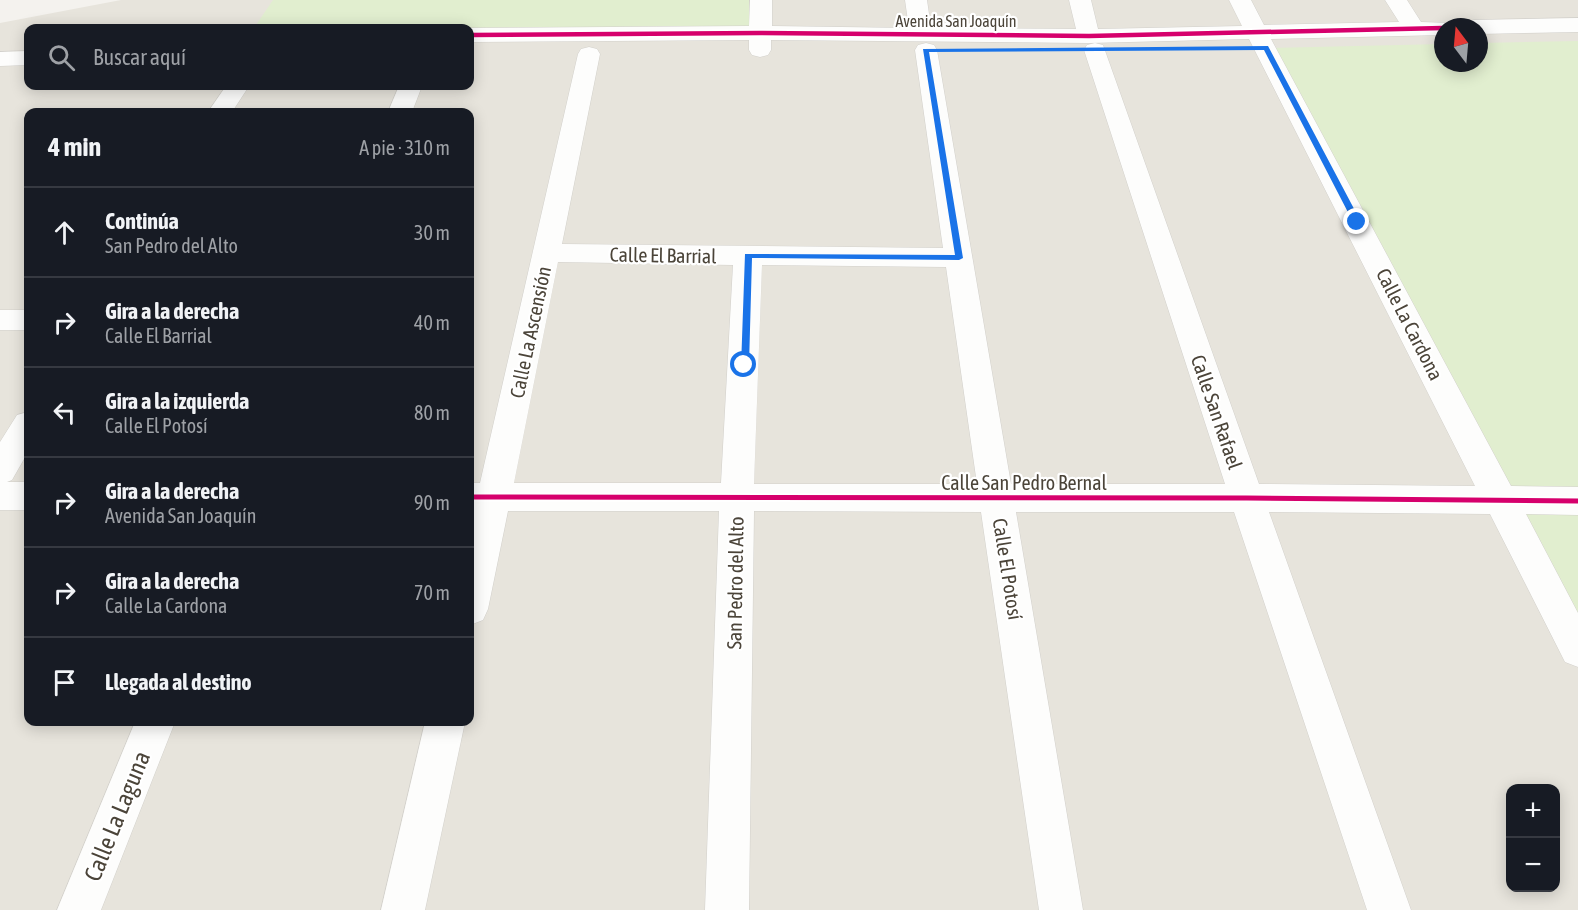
<!DOCTYPE html>
<html lang="es">
<head>
<meta charset="utf-8">
<style>
	body { margin:0; font-family:"Asap Condensed",sans-serif; background:#20242c; color:#f1f3f6 }
	.controls { position:absolute; right:18px; bottom:18px; display:grid; overflow:hidden; border-radius:12px; box-shadow:0 3px 15px #0003 }
	.controls button { width:54px; height:54px; display:grid; place-items:center; padding:0; border:0; border-bottom:2px solid #363941; background:#171b24; color:#f1f3f6; font:30px sans-serif }
	.compass { position:absolute; left:1434px; top:18px; width:54px; height:54px; border-radius:50%; background:#171b24; box-shadow:0 3px 15px #0003; rotate:344deg }
	.stop { position:absolute; width:18px; height:18px; margin:-14px; border:4px solid #1a73e8; border-radius:50%; background:#fff }
	.stop.end { background:#1a73e8; border-color:#fff; box-shadow:0 2px 6px #0008 }
	.list { margin:0; padding:0; list-style:none }
	h2 { display:flex; justify-content:space-between; align-items:center; height:78px; margin:0; padding:0 24px; font-size:26px }
	h2 small { font-size:20px; font-weight:400; color:#9ea1a6 }
	.list li { display:grid; grid-template-columns:39px 1fr auto; gap:18px; align-items:center; box-sizing:border-box; height:90px; padding:0 24px; border-top:2px solid #363941 }
	.list b { display:block; font-size:22px; white-space:nowrap }
	.list p { margin:0; font-size:20px; white-space:nowrap; color:#9ea1a6 }
	.list em { font-size:20px; font-style:normal; color:#9ea1a6 }
	.icon { flex:none; width:33px; height:33px; fill:none; stroke:currentColor; stroke-width:2; stroke-linecap:round; stroke-linejoin:round }
	.map { position:relative; flex:none; width:1578px; height:910px; overflow:hidden }
	.search { position:absolute; background:#171b24; box-shadow:0 3px 15px #0003; left:24px; top:24px; width:450px; height:66px; display:flex; align-items:center; gap:15px; box-sizing:border-box; padding:0 21px; border-radius:12px; color:#9ea1a6; font-size:22px }
	.panel { position:absolute; background:#171b24; box-shadow:0 3px 15px #0003; left:24px; top:108px; width:450px; height:618px; border-radius:12px }
	.map>svg:first-child { display:block }
</style>
</head>
<body>
<div class="map">
<svg width="1578" height="910" viewBox="0 0 1578 910">
	<rect width="100%" height="100%" fill="#f4f2ee"/>
	<path fill="#e7e4dc" fill-rule="evenodd" d="M121,0h1457v910h-1578v-887zM1443,27h36v36h-36zM28,28h442v58h-442zM28,112h442v610h-442zM1510,788h46v100h-46z"/>
	<g fill="#e1eecf">
		<path d="M273,0h488l-1,33 -290,2v-7h-208l-6,-3z"/>
		<path d="M1578,41v609l-312,-602 177,-4v19h36v-20z"/>
	</g>
	<g fill="none" stroke-linecap="round" stroke-linejoin="round">
		<g stroke="#d2d0cb" stroke-width="1">
			<g id="minor">
				<path d="M750,0h22v26l137,2 -4,-28h22l4,28 145,1 -7,-29h22l7,29 144,-3 -13,-26h22l13,25 135,-3 -14,-22h22l14,22 30,1 2,4h-10v8l-172,4 240,447 67,1v28l-52,-1 52,99v54l-13,-5 -75,-148 -221,-2 142,398h-44l-133,-398h-218l67,398h-44l-58,-398 -227,-1 -5,399h-44l14,-399h-211l-20,98 -5,11 -13,5v-95l4,-19h-4v-28h10l98,-429 3,-5 8,-2 8,2 3,5 -38,190 381,4 -28,-198 3,-5 8,-2 8,2 3,5 74,434h214l-141,-434 3,-5 8,-2 8,2 156,439 216,2 -226,-447 -160,4 -318,-3v10l-3,5 -8,2 -8,-2 -3,-5v-10l-279,2v-14l279,-2zM558,262l175,3 -12,218h-207zM762,265l184,2 31,217h-223z"/>
				<path d="M1578,18v14l-99,2v-7h-16l3,-5 8,-2z"/>
				<path d="M28,51v14l-28,1v-14z"/>
				<path d="M226,86h23l-17,26h-24z"/>
				<path d="M399,86h23l-10,26h-24z"/>
				<rect x="0" y="310" width="28" height="20"/>
				<path d="M28,412v40l-16,28 -5,2h21v28h-28v-68l17,-27z"/>
				<path d="M135,722h40l-74,188h-44z"/>
				<path d="M425,722h40l-40,188h-44z"/>
			</g>
		</g>
		<use href="#minor" fill="#fdfdfc" fill-rule="evenodd"/>
		<g stroke="#fff" stroke-width="8">
			<path id="cycleway-far1" d="M470,35l290,-2 329,3 354,-8"/>
		</g>
		<g stroke="#fff" stroke-width="9">
			<path id="cycleway" d="M470,497l777,1 331,3"/>
		</g>
		<use href="#cycleway-far1" stroke="#d6006c" stroke-width="4.5"/>
		<use href="#cycleway" stroke="#d6006c" stroke-width="5"/>
	</g>
	<path fill="#1a73e8" d="M1268,46l93,176 -1,2 -7,-2 -89,-172 -335,2 34,206 -4,2 -207,-2 -3,107 -2,2h-6l4,-113 210,1 -32,-206z"/>
	<g text-anchor="middle" dominant-baseline="central" stroke-width="4.5" stroke-linejoin="round" paint-order="stroke">
		<g font-size="16" fill="#4b4439" stroke="#fff">
			<text x="956" y="21">Avenida San Joaquín</text>
		</g>
		<g font-size="20" fill="#4b4439" stroke="#fff">
			<text transform="translate(663 255) rotate(1)">Calle El Barrial</text>
			<text transform="translate(1410 324) rotate(63)">Calle La Cardona</text>
			<text transform="translate(530 332) rotate(-78)">Calle La Ascensión</text>
			<text transform="translate(1217 412) rotate(71)">Calle San Rafael</text>
			<text x="1024" y="482">Calle San Pedro Bernal</text>
			<text transform="translate(1008 569) rotate(81)">Calle El Potosí</text>
			<text transform="translate(735 583) rotate(-89)">San Pedro del Alto</text>
		</g>
		<g font-size="24" fill="#4b4439" stroke="#fff">
			<text transform="translate(117 816) rotate(-68)">Calle La Laguna</text>
		</g>
	</g>
</svg>
<div class="controls">
<button>+</button>
<button>−</button>
</div>
<svg class="compass" viewBox="-18 -18 36 36"><path d="M0-13l5 13h-10z" fill="#e53935"/><path d="M0 13l5-13h-10z" fill="#9ea1a6"/></svg>
<div class="stop" style="left:744px;top:365px"></div>
<div class="stop end" style="left:1357px;top:222px"></div>
<div class="search"><svg class="icon" aria-label="search" viewBox="0 0 24 24"><circle cx="10" cy="10" r="6"/><path d="M15 15l6 6"/></svg>Buscar aquí</div>
<section class="panel">
<h2>4 min<small>A pie · 310 m</small></h2>
<ul class="list">
<li><svg class="icon" aria-label="ahead" viewBox="0 0 24 24"><path d="M12 20V5M6 11l6-6 6 6"/></svg><div><b>Continúa</b><p>San Pedro del Alto</p></div><em>30 m</em></li>
<li><svg class="icon" aria-label="right" viewBox="0 0 24 24"><path d="M7 20v-9h11M14 6l5 5-5 5"/></svg><div><b>Gira a la derecha</b><p>Calle El Barrial</p></div><em>40 m</em></li>
<li><svg class="icon" aria-label="left" viewBox="0 0 24 24"><path d="M17 20v-9H6M10 6l-5 5 5 5"/></svg><div><b>Gira a la izquierda</b><p>Calle El Potosí</p></div><em>80 m</em></li>
<li><svg class="icon" aria-label="right" viewBox="0 0 24 24"><path d="M7 20v-9h11M14 6l5 5-5 5"/></svg><div><b>Gira a la derecha</b><p>Avenida San Joaquín</p></div><em>90 m</em></li>
<li><svg class="icon" aria-label="right" viewBox="0 0 24 24"><path d="M7 20v-9h11M14 6l5 5-5 5"/></svg><div><b>Gira a la derecha</b><p>Calle La Cardona</p></div><em>70 m</em></li>
<li><svg class="icon" aria-label="arrive" viewBox="0 0 24 24"><path d="M6 21V4h12l-3 4 3 4H6"/></svg><div><b>Llegada al destino</b></div></li>
</ul>
</section>
</div>
</body>
</html>
